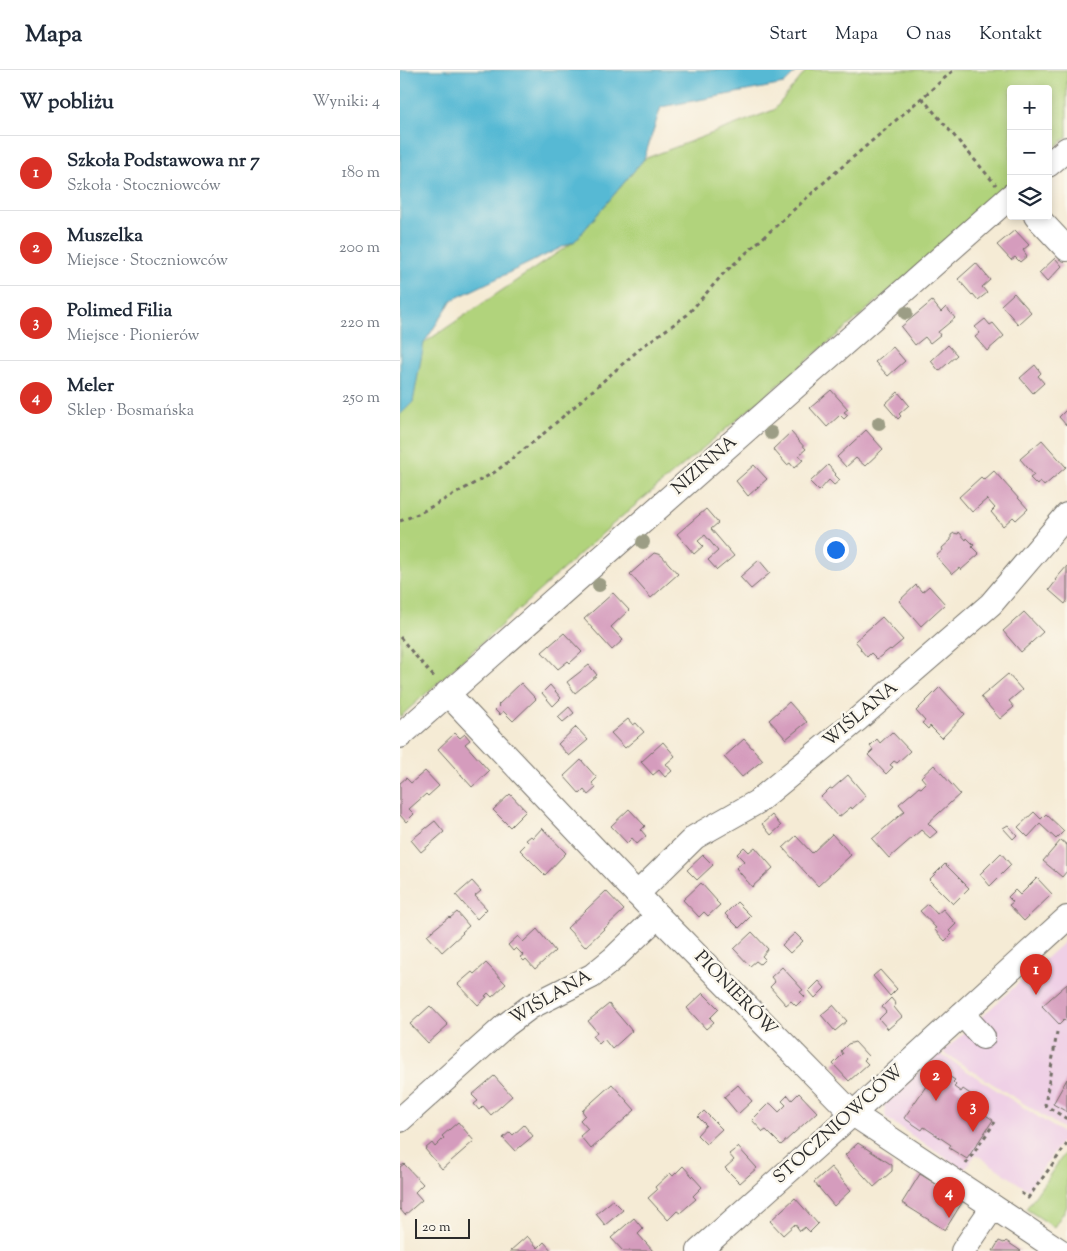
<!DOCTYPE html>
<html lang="pl">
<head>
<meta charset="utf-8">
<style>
	body { margin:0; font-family:"Sorts Mill Goudy",serif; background:#f6f6f7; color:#1f2937 }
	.controls { position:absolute; right:15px; top:15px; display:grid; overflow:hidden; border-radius:5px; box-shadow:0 2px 8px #0003 }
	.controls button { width:45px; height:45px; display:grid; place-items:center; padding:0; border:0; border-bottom:1px solid #e0e1e3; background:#fff; color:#1f2937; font:25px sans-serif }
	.scale { position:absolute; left:15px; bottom:12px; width:55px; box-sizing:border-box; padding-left:5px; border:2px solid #2b2b2b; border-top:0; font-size:14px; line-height:18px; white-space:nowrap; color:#2b2b2b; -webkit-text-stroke:4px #fbf7ec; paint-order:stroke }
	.you { position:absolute; left:435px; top:479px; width:18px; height:18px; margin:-12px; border:4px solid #fff; border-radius:50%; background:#1a73e8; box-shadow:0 0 0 8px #1a73e833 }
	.badge { display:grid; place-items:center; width:32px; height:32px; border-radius:50%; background:#d93025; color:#fff; font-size:16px; font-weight:700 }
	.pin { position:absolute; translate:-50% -41px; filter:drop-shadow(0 1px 2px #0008) }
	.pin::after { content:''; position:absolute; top:26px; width:18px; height:15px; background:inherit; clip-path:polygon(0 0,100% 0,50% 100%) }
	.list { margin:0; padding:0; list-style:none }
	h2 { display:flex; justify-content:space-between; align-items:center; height:65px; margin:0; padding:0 20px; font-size:21px }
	h2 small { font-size:16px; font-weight:400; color:#747a83 }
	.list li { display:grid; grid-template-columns:32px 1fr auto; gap:15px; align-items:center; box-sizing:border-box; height:75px; padding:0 20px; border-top:1px solid #e0e1e3 }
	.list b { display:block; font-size:19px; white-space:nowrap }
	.list p { margin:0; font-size:16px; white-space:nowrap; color:#747a83 }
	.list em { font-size:16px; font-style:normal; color:#747a83 }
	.icon { flex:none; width:28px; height:28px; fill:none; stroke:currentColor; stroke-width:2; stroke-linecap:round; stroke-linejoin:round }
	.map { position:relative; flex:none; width:667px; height:1181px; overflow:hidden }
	header { display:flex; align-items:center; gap:30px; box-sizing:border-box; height:70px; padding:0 25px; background:#fff; border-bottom:1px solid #e0e1e3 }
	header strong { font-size:24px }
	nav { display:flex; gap:28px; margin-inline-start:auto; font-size:18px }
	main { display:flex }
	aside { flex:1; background:#fff }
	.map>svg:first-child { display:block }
</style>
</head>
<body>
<header>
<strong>Mapa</strong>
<nav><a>Start</a><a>Mapa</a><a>O nas</a><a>Kontakt</a></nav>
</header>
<main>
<aside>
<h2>W pobliżu<small>Wyniki: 4</small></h2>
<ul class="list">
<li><span class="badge">1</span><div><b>Szkoła Podstawowa nr 7</b><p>Szkoła · Stoczniowców</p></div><em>180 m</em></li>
<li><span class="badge">2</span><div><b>Muszelka</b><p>Miejsce · Stoczniowców</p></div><em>200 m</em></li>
<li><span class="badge">3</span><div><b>Polimed Filia</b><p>Miejsce · Pionierów</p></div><em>220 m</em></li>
<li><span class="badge">4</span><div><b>Meler</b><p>Sklep · Bosmańska</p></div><em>250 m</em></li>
</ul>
</aside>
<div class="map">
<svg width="667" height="1181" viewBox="0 0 667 1181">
	<rect width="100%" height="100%" fill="#fbf7ec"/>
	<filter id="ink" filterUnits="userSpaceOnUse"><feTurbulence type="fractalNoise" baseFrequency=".02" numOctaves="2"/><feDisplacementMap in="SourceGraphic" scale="10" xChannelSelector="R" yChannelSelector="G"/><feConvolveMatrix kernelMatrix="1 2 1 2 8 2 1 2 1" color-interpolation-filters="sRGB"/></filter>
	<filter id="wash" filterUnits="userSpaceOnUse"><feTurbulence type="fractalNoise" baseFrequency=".0096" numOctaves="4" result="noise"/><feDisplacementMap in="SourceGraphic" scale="20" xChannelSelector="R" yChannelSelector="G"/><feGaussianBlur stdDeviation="1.12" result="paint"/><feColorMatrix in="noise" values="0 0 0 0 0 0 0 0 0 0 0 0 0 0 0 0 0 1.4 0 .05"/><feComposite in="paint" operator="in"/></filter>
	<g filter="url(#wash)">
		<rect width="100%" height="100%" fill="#f5ebd5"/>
		<g fill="#efd0e6">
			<path d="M667,869v192l-124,-79z"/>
			<path d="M539,983l127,82 -38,55 -52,-36 -12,16 -78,-52 -2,-14z"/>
		</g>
		<g fill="#b1d37c" stroke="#6e7f54">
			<path d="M407,0h260v67l-19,16v-64h-37v96l-157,136 -241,203 -213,193v-344l24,-30 151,-102 69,-82 130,-49z"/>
			<path d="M667,1080v57l-13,20 -28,-18z"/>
		</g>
		<path fill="#56b9d4" stroke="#407280" d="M0,0h398l-14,14 -123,23 -17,52 -69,82 -123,59 -28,43 -11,59 -13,13z"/>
		<g id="blocks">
			<g fill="#d59cbd">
				<path d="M615,160l14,15 -6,5 4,6 -7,6 -5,-5 -4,3 -14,-15z"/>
				<path d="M655,188l7,8 -15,16 -8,-9z"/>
				<path d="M576,193l14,17 -8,7 5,6 -9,7 -5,-6 -1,1 -14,-16z"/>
				<path d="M614,223l17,19 -13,12 -17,-19z"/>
				<path d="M532,231l9,11 5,-5 9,11 -17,14 2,3 -10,8 -5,-6 -10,8 -14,-18z"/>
				<path d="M585,249l5,6 3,-2 11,13 -17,15 -12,-14 5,-4 -5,-6z"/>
				<path d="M548,275l9,10 -18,16 -8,-10z"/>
				<path d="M493,277l12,14 -17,15 -13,-14z"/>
				<path d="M635,295l6,8 -3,3 6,7 -11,10 -13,-15z"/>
				<path d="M431,320l17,19 -4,3 4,3 -4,4 -4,-4 -13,12 -17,-19z"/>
				<path d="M498,322l11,13 -10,9 2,2 -3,3 -13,-15z"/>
				<path d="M667,339v17l-8,-9z"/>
				<path d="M466,360l17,19 -18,17 -9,-8 -10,9 -9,-10z"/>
				<path d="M391,362l15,17 -7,6 4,5 -9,8 -4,-5 -3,2 -14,-16z"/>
				<path d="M642,370l24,27 -22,19 -4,-5 -3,4 -7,-7 4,-3 -14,-16z"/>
				<path d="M354,395l13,14 -19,17 -12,-15z"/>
				<path d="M428,395l8,9 -1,1 5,5 -6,5 -5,-5 -10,11 -9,-9z"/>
				<path d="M594,401l34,38 -12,11 -3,-3 -10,9 -12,-14 4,-4 -8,-9 -15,13 -13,-15 22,-20 3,3z"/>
				<path d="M306,439l12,14 -7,6 23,27 -17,14 -9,-10 10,-9 -13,-16 -7,6 5,5 -9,8 -17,-20z"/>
				<path d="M559,462l7,8 1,-2 7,7 -2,2 7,7 -18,16 -2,-2 -7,6 -16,-18 7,-6 -1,-2 9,-8v-5l3,-2 4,1z"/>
				<path d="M254,483l7,2 17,19 -27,24 -21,-24z"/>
				<path d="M359,490l11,13 -19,16 -11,-12z"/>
				<path d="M667,496v35l-2,3 -16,-14 7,-9 -1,-1z"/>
				<path d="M516,515l6,7 7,-6 16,18 -24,22 -22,-25z"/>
				<path d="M213,523l16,17 -18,17 12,13 -11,10 -28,-31z"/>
				<path d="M624,542l19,20 -22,20 -18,-21z"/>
				<path d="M482,547l21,23 -12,10 -1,-1 -13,10 -6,-6 -4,4 -7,-8 1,-1 -6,-7z"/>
				<path d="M164,563l18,19 -12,11 -2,-2 -10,8 -16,-17z"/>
				<path d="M189,595l8,10 -22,18 -8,-11z"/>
				<path d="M608,604l14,16 -13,11 5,6 -14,12 -19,-22z"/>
				<path d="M121,613l15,16 -23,22 -10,-10 -3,4 -5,-5 4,-4 -1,-1z"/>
				<path d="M150,615l11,13 -8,8 -11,-13z"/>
				<path d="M540,617l25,27 -23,24 -12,-12 -2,3 -6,-6 3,-2 -9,-10z"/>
				<path d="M389,632l18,20 -21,17 -17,-19z"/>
				<path d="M169,637l5,6 -11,9 -5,-5z"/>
				<path d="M228,649l5,6 3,-2 8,9 -19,16 -14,-15z"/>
				<path d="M176,657l12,13 -19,16 -11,-12z"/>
				<path d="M492,662l18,19 -13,12 -3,-2 -4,4 3,2 -7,7 -18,-19 5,-5 -3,-4 7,-7 3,4z"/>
				<path d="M55,663l5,5 5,-4 5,6 -5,4 24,27 -17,16 -34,-38z"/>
				<path d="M344,669l19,21 -21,17 -18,-20z"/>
				<path d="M263,672l12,14 -9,8 6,7 -7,6 -6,-7 -6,5 -12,-13z"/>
				<path d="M181,690l16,18 -5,5 4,5 -8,7 -4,-5 -4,4 -16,-18z"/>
				<path d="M534,695l26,29 -32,29 9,9 -7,6 -9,-8 -32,28 -17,-19 33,-28 -6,-7 20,-17 2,1 5,-5 -5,-6z"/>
				<path d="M25,701l14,15 -11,10 -2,-2 -17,15 5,5 -8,8 -6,-7v-32l6,-5 5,5z"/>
				<path d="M448,705l18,21 -14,13 -1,-2 -12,10 -18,-20 9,-9 2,1z"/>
				<path d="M110,724l16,17 -16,16 -17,-17z"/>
				<path d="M229,739l16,17 -4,4 5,6 -9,8 -5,-6 -5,5 -16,-17z"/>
				<path d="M634,742l7,7 5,-5 18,17 -8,8 -16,-15 -12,13 -10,-10z"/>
				<path d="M372,745l9,11 -10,9 -9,-11z"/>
				<path d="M35,751l9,11 -23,20 -10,-12z"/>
				<path d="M608,755l9,10 -4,4 -10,-11z"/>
				<path d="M142,758l24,25 -21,22 -25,-25 8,-8 -2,-2 5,-4 2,2z"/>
				<path d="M432,764l19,21 -33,31 -35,-38 13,-12 16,17z"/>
				<path d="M661,770l6,5v26l-5,6 -19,-16z"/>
				<path d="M344,777l5,5 6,-5 18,21 -21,19 -16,-19 8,-7 -7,-7z"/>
				<path d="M601,783l10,12 -21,21 -10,-12z"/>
				<path d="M303,785l10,10 -16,15 -10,-10z"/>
				<path d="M545,794l24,24 -16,16 -24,-24z"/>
				<path d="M637,808l15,16 -28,27 -15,-16 4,-3 -5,-5 7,-7 5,5z"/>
				<path d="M72,811l9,10 -6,5 12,13 -10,10 -21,-24z"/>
				<path d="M301,813l16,18h-1l4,4 -12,11 -4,-4 -5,5 -16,-17z"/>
				<path d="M206,821l18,19 -39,37 -18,-19z"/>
				<path d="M337,832l14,14 -12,12 -14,-14z"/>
				<path d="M528,834l9,10 6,-5 13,15 -7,7 3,3 -7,7 -11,-12 2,-1 -16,-17z"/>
				<path d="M57,842l12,14 -7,6 1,1 -21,19 -15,-17 22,-18 1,1z"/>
				<path d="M137,859l18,22 -20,18 -9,-10 -2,2 -4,-4 3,-2 -7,-7 -3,3 -5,-6 10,-9 5,6z"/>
				<path d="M352,862l16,17 -6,7 3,3 -5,5 -4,-3 -6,5 -16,-17z"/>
				<path d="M395,863l8,8 -13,12 -8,-8z"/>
				<path d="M86,893l20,21 -14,13 -4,-4 -3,3 2,1 -9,8 -20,-21 14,-12 2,2z"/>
				<path d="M382,897l21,23 -3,2 5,5 -9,9 -5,-5 -5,4 -16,-18 5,-5 -4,-5z"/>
				<path d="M480,900l17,19 -7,7 -17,-20z"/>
				<path d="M419,911l6,7 -10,10 -6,-7z"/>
				<path d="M667,914v38l-3,-3 -5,5 -17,-18z"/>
				<path d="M303,923l16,16 -9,9 4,4 -8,7 -19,-21z"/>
				<path d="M491,928l5,6 -2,3 8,10 -14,12 -9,-10 7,-7 -4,-5z"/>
				<path d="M209,934l23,27 -20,18 -8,-10 -5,5 -6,-7 4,-5 -9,-11z"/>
				<path d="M433,935l14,16 -12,10 -14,-16z"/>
				<path d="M30,936l18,19 -20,18 -18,-19z"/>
				<path d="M455,972l13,14 -4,4 4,4 -19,17 -16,-17 10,-10 -2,-3 7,-7z"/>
				<path d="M539,1000l16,10 -2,2 3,3 -2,2 7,5 2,-3 19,13 -5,7 16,11 -26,39 -18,-11 2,-3 -27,-18 -2,3 -18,-12 27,-39 2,1z"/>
				<path d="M94,1006l18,20 -21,19 -8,-9 -4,4 -5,-6 4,-3 -6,-6z"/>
				<path d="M667,1009v33l-14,-8z"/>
				<path d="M212,1014l23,26 -44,39 -11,-13 8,-7 -8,-9 5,-5 -3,-4z"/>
				<path d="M338,1015l14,16 -14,13 -14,-17z"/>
				<path d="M399,1023l18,19 -36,33 -15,-15 -3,2 -11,-12 17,-17 2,1 8,8 7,-7 -4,-4 6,-6 4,5z"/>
				<path d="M304,1041l18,18 -16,15 -9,-9 9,-10 -8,-8z"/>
				<path d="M58,1052l16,19 -32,28 -17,-20 7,-6 3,4 9,-9 -2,-2z"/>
				<path d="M124,1055l9,11 -18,15 -12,-13 7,-6 3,3z"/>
				<path d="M458,1073l34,22v6l-18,16 -29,-32z"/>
				<path d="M338,1077l19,21 -17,15 -15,-15 9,-8 -5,-6z"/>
				<path d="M4,1094l19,20 -8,8 7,8 -17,15 -5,-6v-42z"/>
				<path d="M283,1096l19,21 -9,9 3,3 -16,14 -3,-2 -9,9 -20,-22 9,-8 -2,-3 15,-14 3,3z"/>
				<path d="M431,1097l20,23 -17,16 -20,-24z"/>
				<path d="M520,1104l43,27 -18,29 -43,-27z"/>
				<path d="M395,1128l23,26 -8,8 -5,-5 -5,4 -5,-7 -12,11 -13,-14z"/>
				<path d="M213,1130l10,10 -18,15 -9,-11z"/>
				<path d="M234,1148l9,11 -5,5 15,17h-30l-12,-13z"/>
				<path d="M127,1166l11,12 6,-6 8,9h-42z"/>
				<path d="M599,1171l5,2 2,-2 15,10h-28z"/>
			</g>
		</g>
	</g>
	<g filter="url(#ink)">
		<use href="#blocks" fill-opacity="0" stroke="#726e66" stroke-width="1"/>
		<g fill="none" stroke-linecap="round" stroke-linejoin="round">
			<g stroke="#726e66" stroke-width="26">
				<g id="minor">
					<path d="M648,95l19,-16"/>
					<path d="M636,146l31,33"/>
					<path d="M47,623l211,223 195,198 207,137"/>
					<path d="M0,666l611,-540"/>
					<path d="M237,824l58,-57 62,-35 101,-83 133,-115 76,-89"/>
					<path d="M562,944l21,23"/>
					<path d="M0,1050l106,-95 24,-18 62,-31 22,-18 44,-42"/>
					<path d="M299,1181l169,-151 199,-182"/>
					<path d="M563,1181l30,-44"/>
				</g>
			</g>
			<g stroke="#726e66" stroke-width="3" stroke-dasharray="4 4" stroke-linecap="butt">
				<path d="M522,28l74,87"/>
				<path d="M0,451l18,-7 77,-42 47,-37 101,-89 44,-31 36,-41 98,-89 133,-115"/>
				<path d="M0,567l13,16 22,25"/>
				<path d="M657,962l-12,73 22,14"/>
				<path d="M566,1094l29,-42"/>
				<path d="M621,1123l7,5 39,-54"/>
			</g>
			<use href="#minor" stroke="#fff" stroke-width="24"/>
		</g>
		<g fill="#9c9d85">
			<circle cx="506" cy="243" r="7"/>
			<circle cx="479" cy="353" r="7"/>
			<circle cx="371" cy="363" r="7"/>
			<circle cx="243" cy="472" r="7"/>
			<circle cx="199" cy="515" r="7"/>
		</g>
	</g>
	<g text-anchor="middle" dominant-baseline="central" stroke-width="5" stroke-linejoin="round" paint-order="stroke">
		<g font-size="18" fill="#2b2b2b" stroke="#fbf7ec">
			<text transform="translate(305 396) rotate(-41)">NIZINNA</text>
			<text transform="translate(461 645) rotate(-40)">WIŚLANA</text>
			<text transform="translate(335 924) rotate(46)">PIONIERÓW</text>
			<text transform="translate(151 928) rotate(-30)">WIŚLANA</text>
			<text transform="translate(439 1055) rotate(-42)">STOCZNIOWCÓW</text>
		</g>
	</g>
</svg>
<div class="controls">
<button>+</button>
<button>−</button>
<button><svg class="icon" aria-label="layers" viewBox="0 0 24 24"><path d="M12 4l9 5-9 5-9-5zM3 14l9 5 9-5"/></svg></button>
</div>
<div class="scale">20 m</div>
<div class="you"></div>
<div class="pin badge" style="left:636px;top:925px">1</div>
<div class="pin badge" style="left:536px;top:1031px">2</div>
<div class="pin badge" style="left:573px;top:1062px">3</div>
<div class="pin badge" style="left:549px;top:1148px">4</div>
</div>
</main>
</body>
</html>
